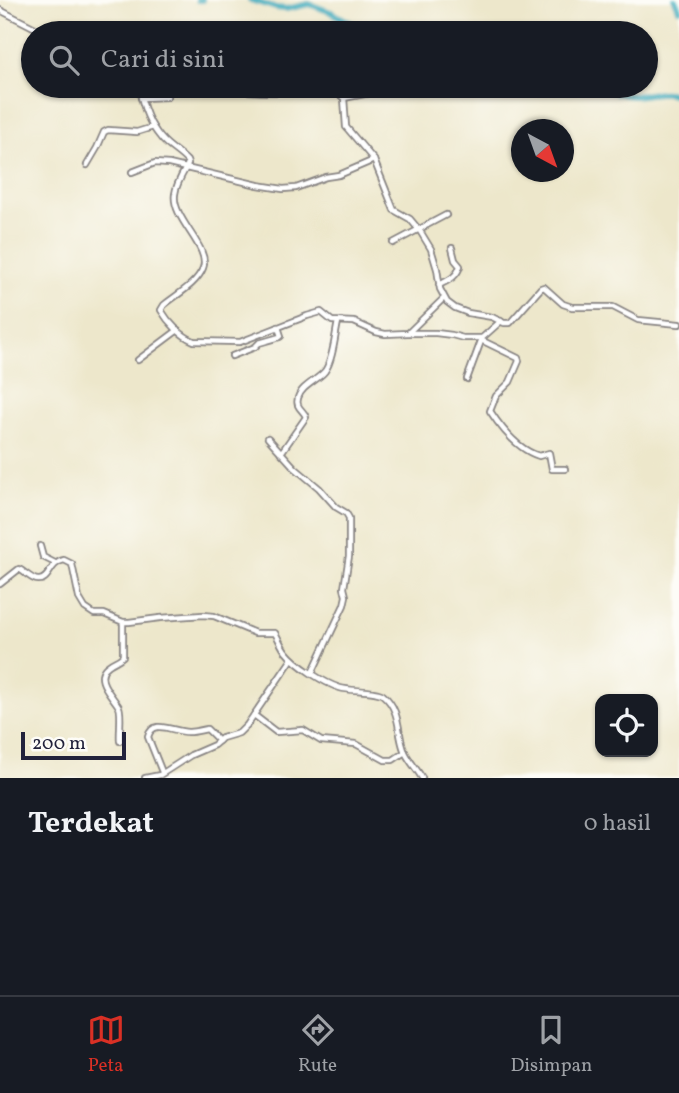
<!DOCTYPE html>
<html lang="id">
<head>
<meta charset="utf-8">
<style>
	body { margin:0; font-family:Vollkorn,serif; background:#20242c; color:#f1f3f6 }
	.controls { position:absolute; right:21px; bottom:21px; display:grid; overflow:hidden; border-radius:14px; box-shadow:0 2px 5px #0004 }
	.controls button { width:63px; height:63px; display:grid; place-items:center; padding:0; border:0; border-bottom:2px solid #363941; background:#171b24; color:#f1f3f6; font:35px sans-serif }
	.compass { position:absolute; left:511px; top:119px; width:63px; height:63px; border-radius:50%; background:#171b24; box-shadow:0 2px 5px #0004; rotate:139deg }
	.scale { position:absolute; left:21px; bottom:18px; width:105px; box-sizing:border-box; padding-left:7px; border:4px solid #22223b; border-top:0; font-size:19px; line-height:24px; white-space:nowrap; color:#22223b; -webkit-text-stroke:5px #fdfcf7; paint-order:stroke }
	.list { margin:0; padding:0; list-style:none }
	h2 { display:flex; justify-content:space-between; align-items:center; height:91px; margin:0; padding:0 28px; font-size:30px }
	h2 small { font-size:23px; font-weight:400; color:#9ea1a6 }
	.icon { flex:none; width:38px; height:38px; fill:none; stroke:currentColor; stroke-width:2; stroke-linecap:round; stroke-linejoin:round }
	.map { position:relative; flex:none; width:679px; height:778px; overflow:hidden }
	.search { position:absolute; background:#171b24; box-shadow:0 2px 5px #0004; left:21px; right:21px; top:21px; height:77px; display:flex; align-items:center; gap:18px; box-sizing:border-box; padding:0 24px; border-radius:38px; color:#9ea1a6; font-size:26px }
	.sheet { height:217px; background:#171b24 }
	nav { display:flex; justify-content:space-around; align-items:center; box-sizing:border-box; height:98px; border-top:2px solid #363941; background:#171b24; font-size:19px; color:#9ea1a6 }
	nav a { display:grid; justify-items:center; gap:4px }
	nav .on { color:#d93025 }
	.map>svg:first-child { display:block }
</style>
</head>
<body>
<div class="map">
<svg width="679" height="778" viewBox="0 0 679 778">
	<rect width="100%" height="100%" fill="#fdfcf7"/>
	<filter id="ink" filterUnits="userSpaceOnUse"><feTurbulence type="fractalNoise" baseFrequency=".0143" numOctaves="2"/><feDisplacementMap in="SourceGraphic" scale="14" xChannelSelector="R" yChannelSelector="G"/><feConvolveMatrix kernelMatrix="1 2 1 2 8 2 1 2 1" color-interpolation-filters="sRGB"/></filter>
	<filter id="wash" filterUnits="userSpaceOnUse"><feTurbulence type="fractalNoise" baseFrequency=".00686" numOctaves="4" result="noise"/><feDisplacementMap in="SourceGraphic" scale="28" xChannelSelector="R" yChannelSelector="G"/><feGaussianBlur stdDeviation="1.57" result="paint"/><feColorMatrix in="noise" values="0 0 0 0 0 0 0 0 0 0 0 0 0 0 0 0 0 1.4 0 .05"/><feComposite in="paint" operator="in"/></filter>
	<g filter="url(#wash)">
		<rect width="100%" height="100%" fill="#ede7cb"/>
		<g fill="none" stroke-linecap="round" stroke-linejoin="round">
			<g stroke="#3daabb" stroke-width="6">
				<path d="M198,0h4"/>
				<path d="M250,0l26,8 10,1 23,-5 22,8 38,21"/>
				<path d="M675,0l4,9"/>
				<path d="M594,86c12,3 27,10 39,10 15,-1 32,-7 46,0"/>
			</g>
		</g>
	</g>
	<g filter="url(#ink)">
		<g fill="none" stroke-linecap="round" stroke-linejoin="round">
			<g stroke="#888483" stroke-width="8">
				<g id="minor">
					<path d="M0,10l45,23"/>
					<path d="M139,86c3,19 9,37 22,52 7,9 18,14 26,23l1,3c-5,9 -12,20 -13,30 -4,24 36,54 28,74 -6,16 -27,27 -39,37l-3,5c7,12 20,26 33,31l46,1 67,-26 14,-4 11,9 22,1 22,10 9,2 23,-1 36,-35"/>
					<path d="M194,86c47,7 93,6 141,6l9,6 2,29 28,33 20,50 16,9 10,12 11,18 6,20 3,20 7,13 8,6 13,5 24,4 12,6h6l31,-35 3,-1 19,17 9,3h41l25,13 41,4"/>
					<path d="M141,98l26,-1 1,-11"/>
					<path d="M344,98l36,-7 6,-5"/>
					<path d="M87,165l10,-17 7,-16 4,-2 29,2 16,-5"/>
					<path d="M132,172l23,-9 14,1 89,21 25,4 13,-1 30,-11 13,-2 35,-15"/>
					<path d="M393,243l53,-28"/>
					<path d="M439,285c10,-5 18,-8 21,-19l-5,-6 -3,-12"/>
					<path d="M501,321l-19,17 -1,2 37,18 1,3 -9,21 -14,14 -6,15c11,17 29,39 49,45l10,-3 3,16h13"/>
					<path d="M409,333h27l16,2 11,3h18"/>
					<path d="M232,356l23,-9 4,-4 21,-6 1,-1 -3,-9"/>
					<path d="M138,360l40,-30"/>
					<path d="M467,379l14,-38"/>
					<path d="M268,438l27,30 24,20 17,19 10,6 3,5v38l-5,32 2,8 -2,9 -32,68"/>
					<path d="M281,453l25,-36c-2,-7 -11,-9 -8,-19 3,-12 20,-18 27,-27 8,-11 10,-36 13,-49"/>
					<path d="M40,546l3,11 12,6"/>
					<path d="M0,584l19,-15c6,3 14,12 20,11 11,0 10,-17 25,-20l8,4 7,34 6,10 9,6h10l19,8h6l31,-4 43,-3 11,1 41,17h20c4,6 6,13 11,19 10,13 38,31 54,36 10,3 37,2 43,7 18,15 14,37 21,55 4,10 13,19 18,28"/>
					<path d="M254,715l22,17 27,-2 18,11 35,3 29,16h8l12,-8"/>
					<path d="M120,741c-1,-8 2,-28 -1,-34 -6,-11 -28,-30 -10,-42 5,-4 9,-4 14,-9v-34"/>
					<path d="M162,772l-14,-35c5,-20 27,-4 41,-5 6,0 12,-2 18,-3l12,12"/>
					<path d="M145,778l15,-3 31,-20 23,-10 8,-7 17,-5 8,-8 45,-66"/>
				</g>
			</g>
			<use href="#minor" stroke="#fff" stroke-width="4.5"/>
		</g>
	</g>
</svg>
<div class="controls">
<button><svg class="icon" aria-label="locate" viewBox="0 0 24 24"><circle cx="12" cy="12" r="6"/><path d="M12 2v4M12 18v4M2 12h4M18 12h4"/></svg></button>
</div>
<svg class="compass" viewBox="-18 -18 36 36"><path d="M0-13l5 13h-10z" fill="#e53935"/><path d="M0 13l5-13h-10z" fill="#9ea1a6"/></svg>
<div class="scale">200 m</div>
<div class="search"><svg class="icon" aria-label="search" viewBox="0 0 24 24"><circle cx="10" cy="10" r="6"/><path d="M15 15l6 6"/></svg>Cari di sini</div>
</div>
<section class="sheet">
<h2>Terdekat<small>0 hasil</small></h2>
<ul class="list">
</ul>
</section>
<nav>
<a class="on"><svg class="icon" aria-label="map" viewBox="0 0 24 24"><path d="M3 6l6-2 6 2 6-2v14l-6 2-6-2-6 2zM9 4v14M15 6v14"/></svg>Peta</a>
<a><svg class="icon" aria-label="directions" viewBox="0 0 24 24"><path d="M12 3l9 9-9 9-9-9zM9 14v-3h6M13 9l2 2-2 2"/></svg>Rute</a>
<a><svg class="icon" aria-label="saved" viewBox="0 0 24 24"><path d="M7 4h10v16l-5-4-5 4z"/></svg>Disimpan</a>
</nav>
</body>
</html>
